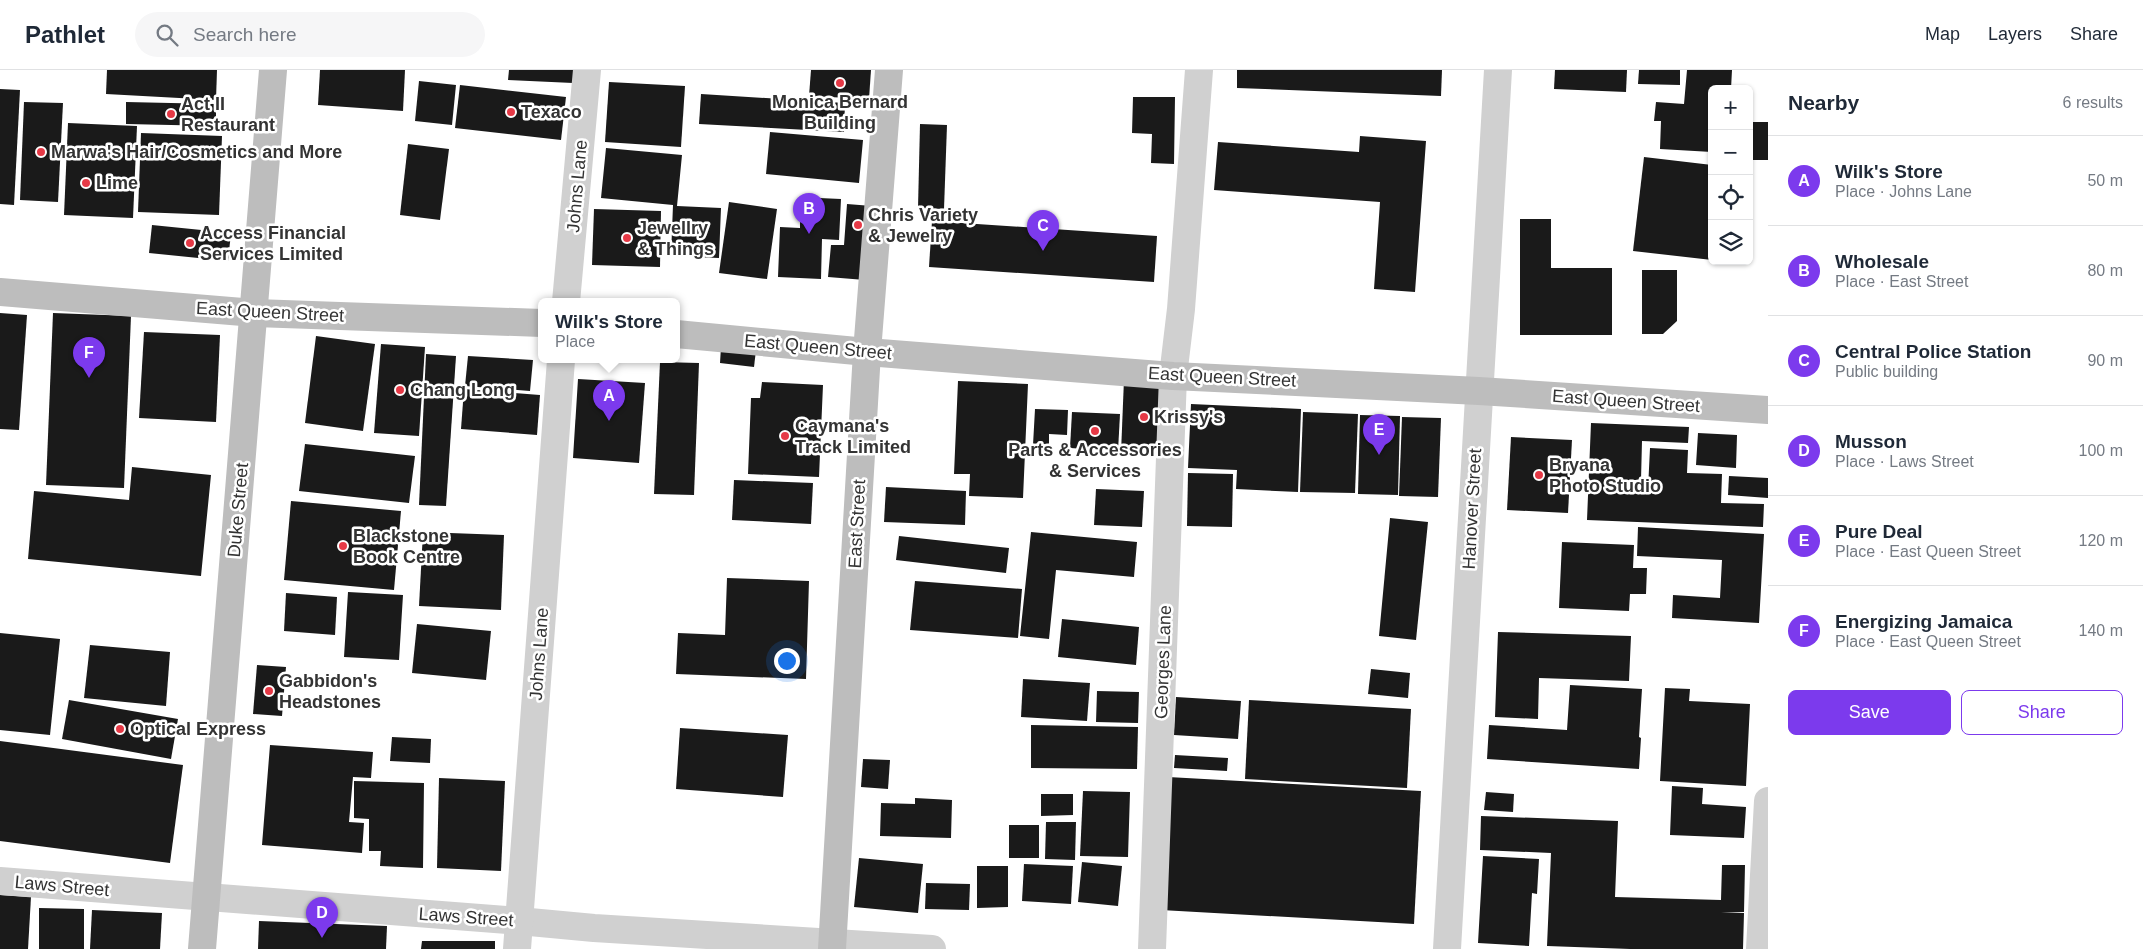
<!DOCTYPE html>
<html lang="en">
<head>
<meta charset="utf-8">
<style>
	body { margin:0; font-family:Helvetica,sans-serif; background:#f6f6f7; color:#1f2937 }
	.controls { position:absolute; right:15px; top:15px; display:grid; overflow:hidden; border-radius:8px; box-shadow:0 1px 4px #0004 }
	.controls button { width:45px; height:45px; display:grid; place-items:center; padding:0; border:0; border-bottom:1px solid #e0e1e3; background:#fff; color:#1f2937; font:25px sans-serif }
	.you { position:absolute; left:786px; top:590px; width:18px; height:18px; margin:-12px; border:4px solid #fff; border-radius:50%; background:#1a73e8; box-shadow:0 0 0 8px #1a73e833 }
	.badge { display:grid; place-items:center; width:32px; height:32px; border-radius:50%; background:#7c3aed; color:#fff; font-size:16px; font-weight:700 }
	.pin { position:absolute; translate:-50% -41px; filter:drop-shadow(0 1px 2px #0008) }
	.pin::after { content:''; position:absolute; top:26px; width:18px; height:15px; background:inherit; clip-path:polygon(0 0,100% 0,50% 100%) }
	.popup { position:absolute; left:538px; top:228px; width:142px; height:65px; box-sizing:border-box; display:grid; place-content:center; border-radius:8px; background:#fff; filter:drop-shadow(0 1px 4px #0005); font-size:16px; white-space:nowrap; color:#747a83 }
	.popup b { font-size:19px; color:#1f2937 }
	.popup::after { content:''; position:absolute; left:50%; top:100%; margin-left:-10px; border:10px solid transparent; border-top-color:#fff }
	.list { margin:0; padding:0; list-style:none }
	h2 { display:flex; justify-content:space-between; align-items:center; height:65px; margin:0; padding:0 20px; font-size:21px }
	h2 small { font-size:16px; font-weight:400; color:#747a83 }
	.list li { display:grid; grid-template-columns:32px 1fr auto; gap:15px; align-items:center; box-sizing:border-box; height:90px; padding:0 20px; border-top:1px solid #e0e1e3 }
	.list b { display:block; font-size:19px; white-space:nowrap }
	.list p { margin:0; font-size:16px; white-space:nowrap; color:#747a83 }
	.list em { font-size:16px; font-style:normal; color:#747a83 }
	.actions { display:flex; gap:10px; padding:15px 20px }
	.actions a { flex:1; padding:11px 0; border:1px solid #7c3aed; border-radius:8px; text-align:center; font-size:18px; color:#7c3aed }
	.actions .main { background:#7c3aed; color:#fff }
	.icon { flex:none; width:28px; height:28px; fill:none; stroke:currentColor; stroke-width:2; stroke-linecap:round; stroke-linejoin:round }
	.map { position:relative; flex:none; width:1768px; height:879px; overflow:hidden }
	header { display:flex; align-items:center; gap:30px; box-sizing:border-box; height:70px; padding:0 25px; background:#fff; border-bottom:1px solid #e0e1e3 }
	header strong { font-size:24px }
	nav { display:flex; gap:28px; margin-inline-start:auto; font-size:18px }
	.search { width:350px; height:45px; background:#f6f6f7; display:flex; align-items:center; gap:12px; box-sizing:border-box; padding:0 18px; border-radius:28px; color:#747a83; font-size:19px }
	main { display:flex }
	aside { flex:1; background:#fff }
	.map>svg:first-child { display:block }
</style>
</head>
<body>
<header>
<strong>Pathlet</strong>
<div class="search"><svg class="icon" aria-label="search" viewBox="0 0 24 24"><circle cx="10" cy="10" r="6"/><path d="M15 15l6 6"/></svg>Search here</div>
<nav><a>Map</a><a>Layers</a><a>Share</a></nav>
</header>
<main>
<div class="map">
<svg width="1768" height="879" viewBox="0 0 1768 879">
	<rect width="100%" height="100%" fill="#fff"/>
	<g fill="#1a1a1a">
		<path d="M107,0h110l-1,30 -110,-6z"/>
		<path d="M320,0h85l-2,41 -85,-6z"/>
		<path d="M509,0h64v13l-65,-3z"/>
		<path d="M811,0h60l-2,29 -60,-3z"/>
		<path d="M1237,0h205l-1,26 -204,-8z"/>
		<path d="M1555,0h72l-1,22 -72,-3z"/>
		<path d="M1639,0h41v15l-42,-1z"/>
		<path d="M1687,0h45l-1,19h-19v63l-52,-3 1,-28h-7l2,-19 28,2z"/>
		<path d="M419,11l37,4 -4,40 -37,-4z"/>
		<path d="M609,12l76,4 -4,61 -76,-5z"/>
		<path d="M460,15l106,12 -5,43 -106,-12z"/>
		<path d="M0,19l20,1 -6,115 -14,-1z"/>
		<path d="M701,24l144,9 -1,29 -145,-8z"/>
		<path d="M1133,27h42l-1,67 -23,-1 1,-29 -20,-1z"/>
		<path d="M24,32l39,1 -5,99 -38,-2z"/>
		<path d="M126,32l90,2v22l-90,-2z"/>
		<rect x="1749" y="52" width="19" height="38"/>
		<path d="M68,53l69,3 -4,92 -69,-3z"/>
		<path d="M920,54l27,1 -3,84 -26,-1z"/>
		<path d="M770,62l93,8 -4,43 -93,-9z"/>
		<path d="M141,63l81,3 -3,79 -81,-3z"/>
		<path d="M1360,66l66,5 -11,151 -41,-3 6,-87 -166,-12 4,-48 141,10z"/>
		<path d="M408,74l41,5 -9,71 -40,-5z"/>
		<path d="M606,78l76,7 -5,51 44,2 -2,50 -48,-2 2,-51 -72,-7z"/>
		<path d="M1644,87l68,8v95l-79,-9z"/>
		<path d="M819,128l22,1 -2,41 -17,-1 -1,40 -43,-2 2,-50 20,1v-19l19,1z"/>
		<path d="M729,132l48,7 -10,70 -48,-6z"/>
		<path d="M847,134l25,2 -7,74 -37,-3 3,-32h13z"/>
		<path d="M594,139l67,2 -1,56 -68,-2z"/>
		<path d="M1520,149h31v49h61v67h-92z"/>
		<path d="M932,151l225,15 -3,46 -225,-15z"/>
		<path d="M152,155l79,8 -3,28 -79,-8z"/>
		<path d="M1642,200h35v51l-14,13h-21z"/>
		<path d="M0,243l27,2 -8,115 -19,-1z"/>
		<path d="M53,243l78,3 -7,172 -78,-3z"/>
		<path d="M144,262l76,3 -4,87 -77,-4z"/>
		<path d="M316,266l59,8 -12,87 -58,-8z"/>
		<path d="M381,274l44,3 -6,89 -45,-3z"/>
		<path d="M721,277l35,3 -2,17 -34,-4z"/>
		<path d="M426,284l30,2 -10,150 -27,-1z"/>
		<path d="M468,286l65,4 -3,31 -65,-5z"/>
		<path d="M660,292l39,1 -5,132 -40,-1z"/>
		<path d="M578,309l67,4 -6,80 -66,-5z"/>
		<path d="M1124,309l43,3 -4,72 -42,-1z"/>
		<path d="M958,311l70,3 -5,114 -54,-2 1,-22h-16z"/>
		<path d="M762,312l61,3 -4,92 -71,-3 3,-76h9z"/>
		<path d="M464,319l76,6 -3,40 -76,-6z"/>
		<path d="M1191,334l110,5 -3,83 -62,-3 1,-19 -49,-2z"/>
		<path d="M1035,339l33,1 -1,25 -18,-1v12l-16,-1z"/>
		<path d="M1072,342l48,2 -2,37 -48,-3z"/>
		<path d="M1303,342l55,2 -3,79 -55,-1z"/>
		<path d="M1360,345l40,1 -2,79 -40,-1z"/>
		<path d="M1402,347l39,1 -3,79 -39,-1z"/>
		<path d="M1591,353l98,4 -1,16 -46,-2 -1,39h-10v9h17l2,-41 38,2 -1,23 35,1 -1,29 43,1 -1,23 -176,-7z"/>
		<path d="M1698,363l39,2 -1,33 -40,-3z"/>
		<path d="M1511,367l61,3 -4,73 -61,-3z"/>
		<path d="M305,374l110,12 -6,47 -110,-12z"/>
		<path d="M132,397l79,8 -10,101 -173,-17 6,-68 95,9z"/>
		<path d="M1188,403l45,1 -1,53 -45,-1z"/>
		<path d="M1729,406l39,2v20l-40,-3z"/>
		<path d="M734,410l79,3 -2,41 -79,-4z"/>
		<path d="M886,417l80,4 -1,34 -81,-3z"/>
		<path d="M1096,419l48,2 -2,36 -48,-2z"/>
		<path d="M291,431l110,10 -7,79 -110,-10z"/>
		<path d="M1390,448l38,4 -12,118 -37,-4z"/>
		<path d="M1638,457l126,7 -5,89 -87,-5 1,-23 47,3 2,-38 -85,-4z"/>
		<path d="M423,462l81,3 -3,75 -82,-4z"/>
		<path d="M1031,462l106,10 -3,35 -78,-7 -7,69 -29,-3z"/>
		<path d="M899,466l110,12 -3,25 -110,-13z"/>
		<path d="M1562,472l72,3 -1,23h14l-1,26h-16l-1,17 -70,-3z"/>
		<path d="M727,508l82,3 -3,98 -130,-5 2,-41 47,2z"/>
		<path d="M915,511l107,8 -4,49 -108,-8z"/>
		<path d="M348,522l55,3 -4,65 -55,-3z"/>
		<path d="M286,523l51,4 -2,38 -51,-4z"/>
		<path d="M1062,549l77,8 -3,38 -78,-8z"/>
		<path d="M417,554l74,7 -5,49 -74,-7z"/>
		<path d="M1498,562l133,4 -2,45 -90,-3 -1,41 -43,-2z"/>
		<path d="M0,563l60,6 -10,96 -50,-5z"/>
		<path d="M90,575l80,7 -4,54 -82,-8z"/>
		<path d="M257,595l29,2 -4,49 -29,-2z"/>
		<path d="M1371,599l39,4 -2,25 -40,-4z"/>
		<path d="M1023,609l67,4 -3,38 -66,-4z"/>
		<path d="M1570,615l72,4 -3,48 2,1 -2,31 -152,-10 2,-34 78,5z"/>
		<path d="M1665,618l25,1 -1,12 61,3 -4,82 -86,-5z"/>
		<path d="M1097,621l42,1 -1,31 -42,-1z"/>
		<path d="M1176,627l65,4 -3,38 -64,-4z"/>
		<path d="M69,630l109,19 -7,40 -109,-20z"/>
		<path d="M1249,630l162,9 -4,79 -162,-9z"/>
		<path d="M1031,655l107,2 -1,42 -106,-1z"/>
		<path d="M680,658l108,7 -5,62 -107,-8z"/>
		<path d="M392,667l39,2 -1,24 -40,-2z"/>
		<path d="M0,671l183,24 -13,98 -170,-22z"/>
		<path d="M270,675l103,7 -2,26 -18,-1 -4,45 15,1 -2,30 -100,-8z"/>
		<path d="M1175,685l53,3 -1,13 -53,-3z"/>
		<path d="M863,689l27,1 -2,29 -27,-2z"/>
		<path d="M1168,707l253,14 -7,133 -253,-14z"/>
		<path d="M439,708l66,3 -4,90 -64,-3z"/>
		<path d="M354,711l70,2 -1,85 -43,-2 1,-15h-12v-32l-15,-1z"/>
		<path d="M1672,716l31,2 -1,16 44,3 -2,31 -74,-3z"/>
		<path d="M1083,721l47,1 -2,65 -48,-1z"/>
		<path d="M1486,722l28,2 -1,18 -29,-2z"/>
		<path d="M1041,724h32v21l-32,1z"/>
		<path d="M915,728l37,2 -1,38 -71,-2 1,-33 34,1z"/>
		<path d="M1481,746l137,5 -3,76 106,3 1,-35h23l-1,47h-23l23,1 -1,36h-113l-83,-3 4,-93 -71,-3z"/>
		<path d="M1046,752h30l-1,38 -30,-1z"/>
		<rect x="1009" y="755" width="30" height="33"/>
		<path d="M1483,786l56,3 -2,35 -5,-1 -3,53 -51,-3z"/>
		<path d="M859,788l64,6 -5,49 -64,-6z"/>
		<path d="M1082,792l40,4 -4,40 -40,-4z"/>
		<path d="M1024,794l49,2 -2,38 -49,-3z"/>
		<path d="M977,796h31v41l-31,1z"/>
		<path d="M926,813l44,1 -1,26 -44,-1z"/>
		<path d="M0,825l31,2 -3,52h-28z"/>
		<path d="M39,838l45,1v40h-45z"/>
		<path d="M92,840l70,3 -2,36h-70z"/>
		<path d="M259,851l128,5 -1,23h-128z"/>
		<path d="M422,871h73v8h-74z"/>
	</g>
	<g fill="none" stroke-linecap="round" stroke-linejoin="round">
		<g stroke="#d0d0d0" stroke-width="28">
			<path d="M566,232l21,-232"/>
			<path d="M0,811l519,40 75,7 338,21"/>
			<path d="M517,879l44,-589"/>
			<path d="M1152,879l21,-573 8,-67 18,-239"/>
			<path d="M1447,879l51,-879"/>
			<path d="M1760,879l8,-148"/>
		</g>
		<g stroke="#bdbdbd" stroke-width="28">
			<path d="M0,222l255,21 287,10"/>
			<path d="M676,264l191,18 306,24 306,15 289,19"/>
			<path d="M202,879l71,-879"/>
			<path d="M832,879l35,-597 22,-282"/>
		</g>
	</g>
	<g fill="#e63946" stroke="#fff" stroke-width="2">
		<circle cx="840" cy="13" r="5"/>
		<circle cx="511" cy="42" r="5"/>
		<circle cx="171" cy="44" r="5"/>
		<circle cx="41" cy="82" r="5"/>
		<circle cx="86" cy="113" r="5"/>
		<circle cx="858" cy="155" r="5"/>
		<circle cx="627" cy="168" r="5"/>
		<circle cx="190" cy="173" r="5"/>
		<circle cx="400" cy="320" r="5"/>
		<circle cx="1144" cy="347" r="5"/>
		<circle cx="1095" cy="361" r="5"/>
		<circle cx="785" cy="366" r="5"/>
		<circle cx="1539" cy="405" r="5"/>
		<circle cx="343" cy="476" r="5"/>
		<circle cx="269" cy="621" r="5"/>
		<circle cx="120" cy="659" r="5"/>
	</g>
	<g text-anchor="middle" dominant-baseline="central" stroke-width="5" stroke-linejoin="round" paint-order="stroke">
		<g font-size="18" font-weight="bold" fill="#333" stroke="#fff" text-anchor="start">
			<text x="840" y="32" text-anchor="middle">Monica Bernard<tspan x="840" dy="21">Building</tspan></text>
			<text x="181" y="34">Act II<tspan x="181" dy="21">Restaurant</tspan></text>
			<text x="521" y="42">Texaco</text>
			<text x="51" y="82">Marwa's Hair/Cosmetics and More</text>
			<text x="96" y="113">Lime</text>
			<text x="868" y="145">Chris Variety<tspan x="868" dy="21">&amp; Jewelry</tspan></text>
			<text x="637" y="158">Jewellry<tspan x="637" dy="21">&amp; Things</tspan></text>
			<text x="200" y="163">Access Financial<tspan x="200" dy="21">Services Limited</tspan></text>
			<text x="410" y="320">Chang Long</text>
			<text x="1154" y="347">Krissy's</text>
			<text x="795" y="356">Caymana's<tspan x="795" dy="21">Track Limited</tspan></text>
			<text x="1095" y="380" text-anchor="middle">Parts &amp; Accessories<tspan x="1095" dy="21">&amp; Services</tspan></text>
			<text x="1549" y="395">Bryana<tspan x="1549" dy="21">Photo Studio</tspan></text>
			<text x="353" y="466">Blackstone<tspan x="353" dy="21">Book Centre</tspan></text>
			<text x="279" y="611">Gabbidon's<tspan x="279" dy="21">Headstones</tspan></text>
			<text x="130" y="659">Optical Express</text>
		</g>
		<g font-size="18" fill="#333" stroke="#fff">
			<text transform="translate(577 116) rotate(-85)">Johns Lane</text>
			<text transform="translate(270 242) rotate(3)">East Queen Street</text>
			<text transform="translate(818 277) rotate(5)">East Queen Street</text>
			<text transform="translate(1222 307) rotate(3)">East Queen Street</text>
			<text transform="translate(1626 331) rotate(4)">East Queen Street</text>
			<text transform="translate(1472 439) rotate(-87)">Hanover Street</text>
			<text transform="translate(238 440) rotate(-85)">Duke Street</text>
			<text transform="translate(857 454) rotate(-87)">East Street</text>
			<text transform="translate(539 584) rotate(-86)">Johns Lane</text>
			<text transform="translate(1163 592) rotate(-88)">Georges Lane</text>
			<text transform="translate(62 816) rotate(5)">Laws Street</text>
			<text transform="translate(466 847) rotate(4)">Laws Street</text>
		</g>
	</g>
</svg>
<div class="controls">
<button>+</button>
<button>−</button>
<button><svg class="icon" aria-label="locate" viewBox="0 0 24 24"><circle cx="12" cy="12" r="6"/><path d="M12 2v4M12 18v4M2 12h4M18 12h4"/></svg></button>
<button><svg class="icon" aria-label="layers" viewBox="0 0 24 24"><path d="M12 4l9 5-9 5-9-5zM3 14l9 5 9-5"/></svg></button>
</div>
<div class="you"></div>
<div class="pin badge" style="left:609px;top:351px">A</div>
<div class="popup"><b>Wilk's Store</b>Place</div>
<div class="pin badge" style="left:809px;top:164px">B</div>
<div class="pin badge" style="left:1043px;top:181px">C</div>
<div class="pin badge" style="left:322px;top:868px">D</div>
<div class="pin badge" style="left:1379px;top:385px">E</div>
<div class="pin badge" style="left:89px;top:308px">F</div>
</div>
<aside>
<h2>Nearby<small>6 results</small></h2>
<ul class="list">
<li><span class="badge">A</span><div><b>Wilk's Store</b><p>Place · Johns Lane</p></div><em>50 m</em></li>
<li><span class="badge">B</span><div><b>Wholesale</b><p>Place · East Street</p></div><em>80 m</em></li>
<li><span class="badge">C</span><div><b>Central Police Station</b><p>Public building</p></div><em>90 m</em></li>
<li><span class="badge">D</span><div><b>Musson</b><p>Place · Laws Street</p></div><em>100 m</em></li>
<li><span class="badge">E</span><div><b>Pure Deal</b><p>Place · East Queen Street</p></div><em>120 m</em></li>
<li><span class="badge">F</span><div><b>Energizing Jamaica</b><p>Place · East Queen Street</p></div><em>140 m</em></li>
</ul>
<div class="actions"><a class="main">Save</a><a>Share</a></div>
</aside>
</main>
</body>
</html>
